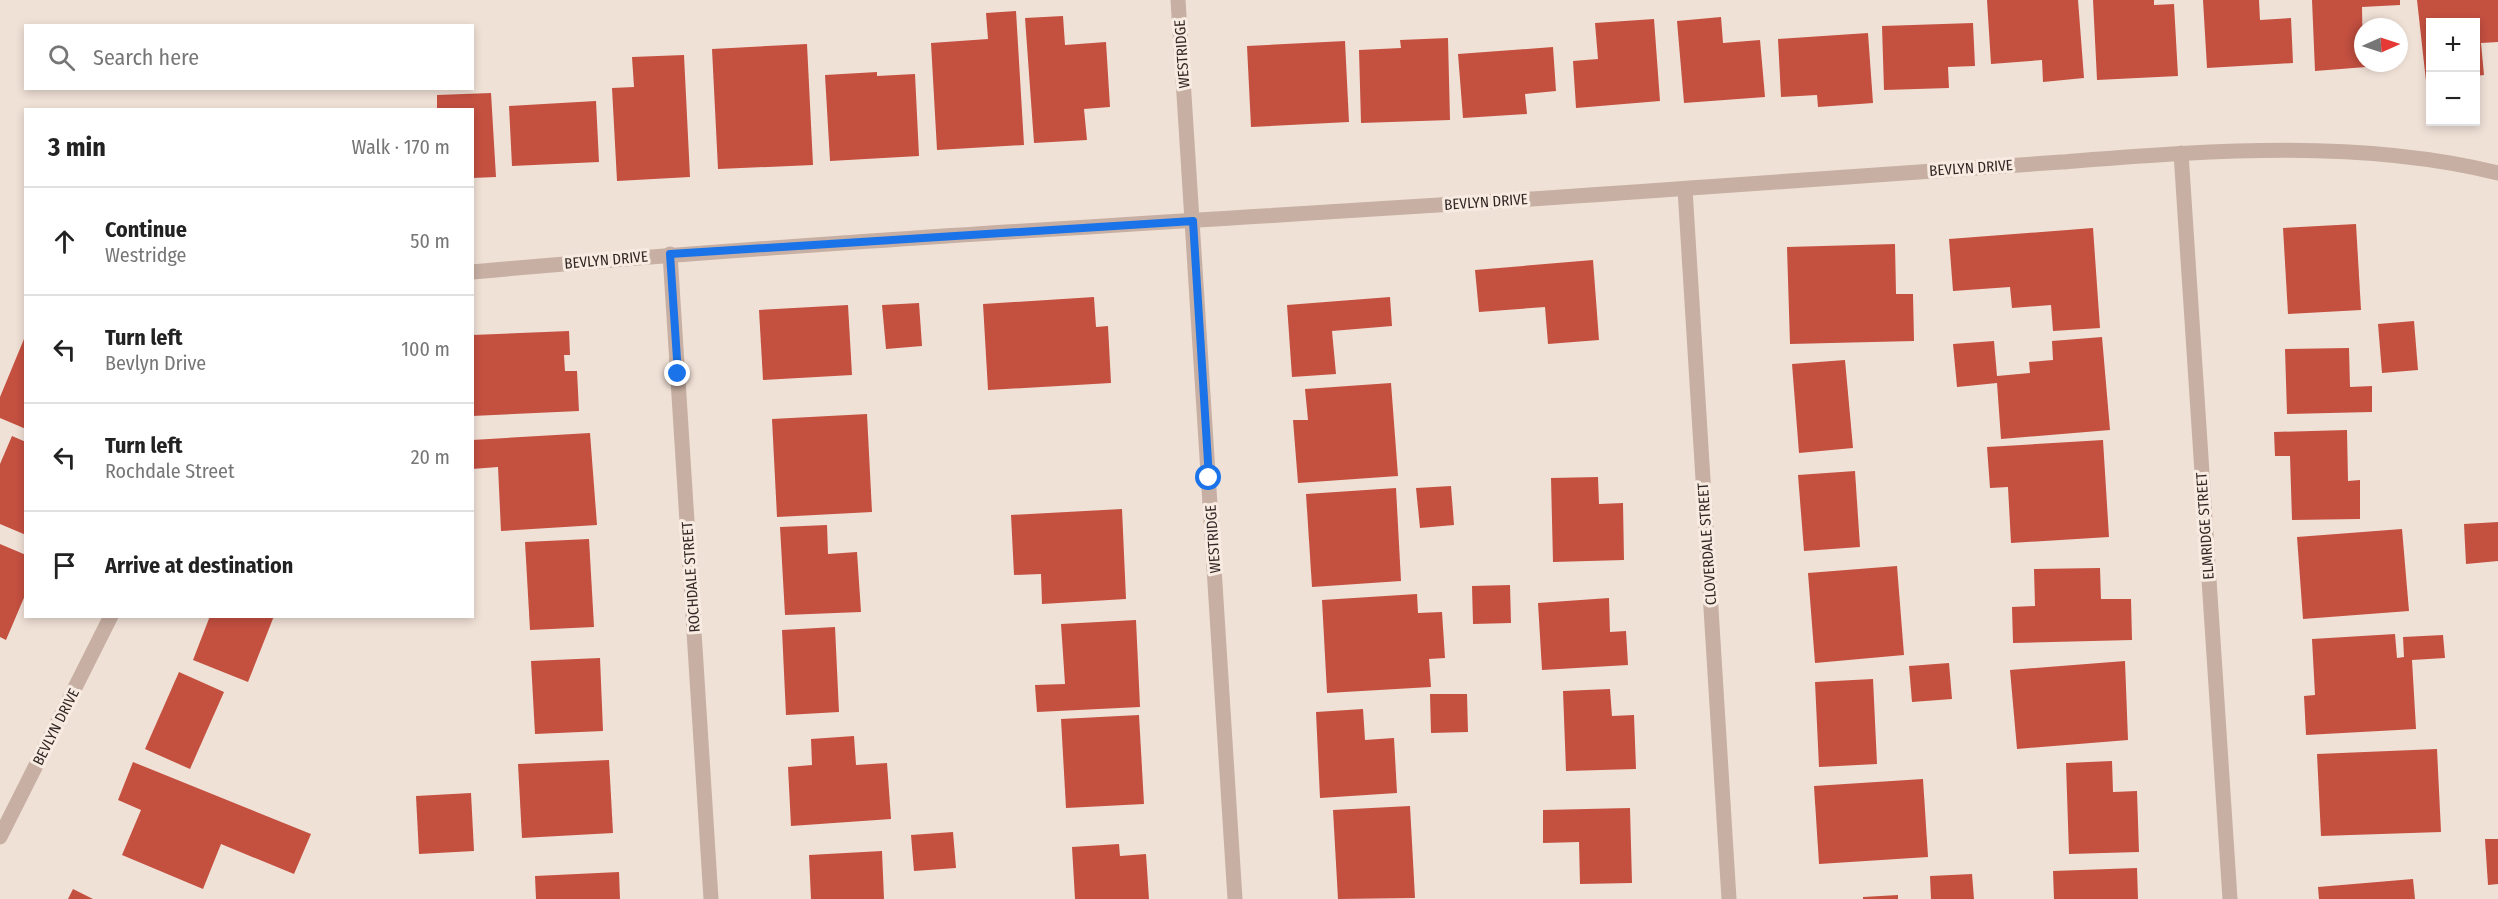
<!DOCTYPE html>
<html lang="en">
<head>
<meta charset="utf-8">
<style>
	body { margin:0; font-family:"Fira Sans Condensed",sans-serif; background:#f2f2f2; color:#222 }
	.controls { position:absolute; right:18px; top:18px; display:grid; overflow:hidden; border-radius:0px; box-shadow:0 3px 9px #0003 }
	.controls button { width:54px; height:54px; display:grid; place-items:center; padding:0; border:0; border-bottom:2px solid #e0e0e0; background:#fff; color:#222; font:30px sans-serif }
	.compass { position:absolute; left:2354px; top:18px; width:54px; height:54px; border-radius:50%; background:#fff; box-shadow:0 3px 9px #0003; rotate:87deg }
	.stop { position:absolute; width:18px; height:18px; margin:-14px; border:4px solid #1a73e8; border-radius:50%; background:#fff }
	.stop.end { background:#1a73e8; border-color:#fff; box-shadow:0 2px 6px #0008 }
	.list { margin:0; padding:0; list-style:none }
	h2 { display:flex; justify-content:space-between; align-items:center; height:78px; margin:0; padding:0 24px; font-size:26px }
	h2 small { font-size:20px; font-weight:400; color:#767676 }
	.list li { display:grid; grid-template-columns:39px 1fr auto; gap:18px; align-items:center; box-sizing:border-box; height:108px; padding:0 24px; border-top:2px solid #e0e0e0 }
	.list b { display:block; font-size:22px; white-space:nowrap }
	.list p { margin:0; font-size:20px; white-space:nowrap; color:#767676 }
	.list em { font-size:20px; font-style:normal; color:#767676 }
	.icon { flex:none; width:33px; height:33px; fill:none; stroke:currentColor; stroke-width:2; stroke-linecap:round; stroke-linejoin:round }
	.map { position:relative; flex:none; width:2498px; height:899px; overflow:hidden }
	.search { position:absolute; background:#fff; box-shadow:0 3px 9px #0003; left:24px; top:24px; width:450px; height:66px; display:flex; align-items:center; gap:15px; box-sizing:border-box; padding:0 21px; border-radius:0px; color:#767676; font-size:22px }
	.panel { position:absolute; background:#fff; box-shadow:0 3px 9px #0003; left:24px; top:108px; width:450px; height:510px; border-radius:0px }
	.map>svg:first-child { display:block }
</style>
</head>
<body>
<div class="map">
<svg width="2498" height="899" viewBox="0 0 2498 899">
	<rect width="100%" height="100%" fill="#f0e1d6"/>
	<g fill="#c45040">
		<path d="M1987,0h91l6,78 -41,4 -1,-22 -51,4z"/>
		<path d="M2093,0h61v5l20,-1 4,72 -81,4z"/>
		<path d="M2203,0h56l1,20 31,-2 2,45 -86,5z"/>
		<path d="M2312,0h88v5l-38,2 1,56h2l1,4 -51,4z"/>
		<path d="M2417,0h81v42l-17,1 3,32 -8,1v-54h-46v58l-4,1z"/>
		<path d="M1016,11l8,134 -87,5 -6,-107 57,-4 -2,-26z"/>
		<path d="M1063,16l2,29 41,-3 4,65 -26,2 3,31 -53,3 -9,-125z"/>
		<path d="M1721,17l2,26 37,-3 5,57 -81,6 -7,-82z"/>
		<path d="M1654,19l6,82 -84,7 -3,-47 25,-2 -3,-36z"/>
		<path d="M1973,23l2,43 -27,1 1,21 -65,2 -2,-64z"/>
		<path d="M1868,33l5,70 -55,4 -1,-12 -36,2 -3,-58z"/>
		<path d="M1448,38l2,82 -89,3 -2,-73 42,-2 -1,-8z"/>
		<path d="M1345,41l4,81 -98,5 -4,-81z"/>
		<path d="M807,44l6,121 -95,4 -6,-120z"/>
		<path d="M1553,47l3,44 -31,3 2,20 -64,4 -5,-64z"/>
		<path d="M684,55l6,122 -73,4 -5,-93 22,-1 -2,-30z"/>
		<path d="M877,72v4l38,-2 4,82 -89,5 -5,-86z"/>
		<path d="M491,93l5,84 -24,1v-68h-35v-15z"/>
		<path d="M596,101l3,61 -87,4 -3,-60z"/>
		<path d="M2356,224l5,86 -73,4 -5,-86z"/>
		<path d="M2093,228l7,100 -47,3 -2,-26 -39,3 -2,-21 -57,4 -4,-52z"/>
		<path d="M1895,244l1,50h17l1,47 -124,3 -3,-97z"/>
		<path d="M1593,260l6,80 -51,4 -3,-37 -66,5 -4,-42z"/>
		<path d="M1094,297l2,30 12,-1 3,57 -123,7 -5,-86z"/>
		<path d="M1390,297l2,29 -60,5 4,43 -44,3 -5,-72z"/>
		<path d="M919,303l3,43 -36,3 -4,-44z"/>
		<path d="M848,305l4,70 -89,5 -4,-70z"/>
		<path d="M2414,321l4,49 -36,3 -4,-49z"/>
		<path d="M569,331l1,24h-6l1,16h12l2,40 -107,5v-81z"/>
		<path d="M2102,337l8,93 -109,9 -4,-56 -40,4 -4,-43 41,-3 3,35 33,-3 -1,-11 24,-2 -1,-19z"/>
		<path d="M24,339l2,1v89l-26,-11v-21z"/>
		<path d="M2349,348l1,39 22,-1v26l-85,2 -2,-65z"/>
		<path d="M1845,360l8,88 -54,5 -7,-89z"/>
		<path d="M1391,383l7,93 -100,7 -5,-63h15l-3,-31z"/>
		<path d="M867,414l5,98 -95,5 -5,-98z"/>
		<path d="M2347,430l1,51 12,-1v39l-68,1 -2,-64h-15l-1,-24z"/>
		<path d="M590,433l7,92 -96,6 -3,-64 -26,2v-29z"/>
		<path d="M12,436l14,6v93l-26,-11v-60z"/>
		<path d="M2103,440l6,97 -98,6 -3,-56 -18,1 -3,-41z"/>
		<path d="M1855,471l5,76 -56,4 -6,-76z"/>
		<path d="M1598,477l1,27 24,-1 1,57 -71,2 -2,-84z"/>
		<path d="M1451,486l3,39 -34,3 -4,-40z"/>
		<path d="M1396,488l5,93 -89,6 -6,-93z"/>
		<path d="M1122,509l4,90 -84,5 -1,-30 -27,1 -3,-60z"/>
		<path d="M2498,522v39l-32,3 -2,-40z"/>
		<path d="M827,525l1,29 29,-2 4,60 -76,3 -5,-88z"/>
		<path d="M2402,529l7,82 -106,8 -6,-82z"/>
		<path d="M589,539l5,88 -64,3 -5,-88z"/>
		<path d="M0,544l26,11v38l-20,47 -6,-3z"/>
		<path d="M1897,566l7,89 -89,8 -7,-90z"/>
		<path d="M2100,568l1,31h30l1,41 -119,3 -1,-36 23,-1 -1,-37z"/>
		<path d="M1510,585l1,38 -38,1 -1,-38z"/>
		<path d="M1417,594l1,19 24,-1 3,46 -16,1 2,28 -104,6 -5,-93z"/>
		<path d="M1609,598l1,34 16,-1 2,34 -86,5 -4,-67z"/>
		<path d="M210,616h64l-26,66 -55,-22z"/>
		<path d="M1136,620l4,87 -103,5 -2,-27 30,-1 -4,-60z"/>
		<path d="M835,627l4,85 -53,3 -4,-85z"/>
		<path d="M2395,634l2,24 7,-1 -1,-20 40,-2 2,23 -33,2 4,69 -110,6 -2,-39 11,-1 -3,-56z"/>
		<path d="M600,658l3,73 -68,3 -4,-73z"/>
		<path d="M2125,661l3,79 -111,9 -7,-79z"/>
		<path d="M1949,663l3,36 -40,3 -3,-36z"/>
		<path d="M179,672l45,20 -34,77 -45,-20z"/>
		<path d="M1873,679l4,85 -58,3 -4,-85z"/>
		<path d="M1610,689l2,27 22,-1 2,54 -70,2 -3,-80z"/>
		<path d="M1430,694h37l1,38 -37,1z"/>
		<path d="M1363,709l2,31 29,-2 3,55 -77,5 -4,-86z"/>
		<path d="M1139,715l5,89 -78,4 -5,-89z"/>
		<path d="M854,736l2,29 31,-2 4,56 -100,7 -3,-59 24,-2 -1,-26z"/>
		<path d="M2437,749l4,83 -120,4 -4,-82z"/>
		<path d="M609,760l4,73 -91,5 -4,-74z"/>
		<path d="M2112,761l1,31 24,-1 2,61 -70,2 -3,-91z"/>
		<path d="M133,762l178,72 -17,40 -73,-30 -18,45 -81,-34 19,-45 -23,-10z"/>
		<path d="M1923,779l5,78 -109,7 -5,-78z"/>
		<path d="M471,793l3,58 -55,3 -3,-58z"/>
		<path d="M1410,806l5,92 -77,1 -5,-89z"/>
		<path d="M1630,808l2,75 -52,1 -1,-42 -36,1v-33z"/>
		<path d="M953,832l3,36 -42,3 -3,-36z"/>
		<path d="M2485,839h13v45l-10,1z"/>
		<path d="M1119,844l1,12 26,-2 3,45h-74l-3,-52z"/>
		<path d="M882,851l2,48h-73l-2,-44z"/>
		<path d="M2137,868l1,31h-84l-1,-28z"/>
		<path d="M619,872l1,27h-84l-1,-23z"/>
		<path d="M1972,874l2,25h-43l-1,-23z"/>
		<path d="M2413,879l2,20h-96l-1,-12z"/>
		<path d="M73,889l20,10h-25z"/>
		<path d="M1898,895v4h-35v-2z"/>
	</g>
	<g fill="none" stroke-linecap="round" stroke-linejoin="round">
		<g stroke="#c7afa3" stroke-width="15">
			<path d="M1178,0l57,899"/>
			<path d="M2181,153l49,746"/>
			<path d="M1685,189l44,710"/>
			<path d="M670,254l41,645"/>
			<path d="M472,272c411,-37 822,-55 1233,-85 119,-8 237,-17 356,-25 145,-11 295,-24 437,11"/>
			<path d="M0,837l111,-221"/>
		</g>
	</g>
	<g fill="none" stroke-linecap="round" stroke-linejoin="round">
		<path stroke="#1a73e8" stroke-width="8" d="M678,374l-8,-120 523,-33 16,257"/>
	</g>
	<g text-anchor="middle" dominant-baseline="central" stroke-width="6" stroke-linejoin="round" paint-order="stroke">
		<g font-size="15" fill="#322725" stroke="#f8ebe2">
			<text transform="translate(1182 54) rotate(-94)">WESTRIDGE</text>
			<text transform="translate(1971 168) rotate(-4)">BEVLYN DRIVE</text>
			<text transform="translate(1486 202) rotate(-4)">BEVLYN DRIVE</text>
			<text transform="translate(606 260) rotate(-5)">BEVLYN DRIVE</text>
			<text transform="translate(2205 526) rotate(-94)">ELMRIDGE STREET</text>
			<text transform="translate(1213 539) rotate(-94)">WESTRIDGE</text>
			<text transform="translate(1707 544) rotate(-94)">CLOVERDALE STREET</text>
			<text transform="translate(691 577) rotate(-94)">ROCHDALE STREET</text>
			<text transform="translate(56 727) rotate(-63)">BEVLYN DRIVE</text>
		</g>
	</g>
</svg>
<div class="controls">
<button>+</button>
<button>−</button>
</div>
<svg class="compass" viewBox="-18 -18 36 36"><path d="M0-13l5 13h-10z" fill="#e53935"/><path d="M0 13l5-13h-10z" fill="#767676"/></svg>
<div class="stop" style="left:1209px;top:478px"></div>
<div class="stop end" style="left:678px;top:374px"></div>
<div class="search"><svg class="icon" aria-label="search" viewBox="0 0 24 24"><circle cx="10" cy="10" r="6"/><path d="M15 15l6 6"/></svg>Search here</div>
<section class="panel">
<h2>3 min<small>Walk · 170 m</small></h2>
<ul class="list">
<li><svg class="icon" aria-label="ahead" viewBox="0 0 24 24"><path d="M12 20V5M6 11l6-6 6 6"/></svg><div><b>Continue</b><p>Westridge</p></div><em>50 m</em></li>
<li><svg class="icon" aria-label="left" viewBox="0 0 24 24"><path d="M17 20v-9H6M10 6l-5 5 5 5"/></svg><div><b>Turn left</b><p>Bevlyn Drive</p></div><em>100 m</em></li>
<li><svg class="icon" aria-label="left" viewBox="0 0 24 24"><path d="M17 20v-9H6M10 6l-5 5 5 5"/></svg><div><b>Turn left</b><p>Rochdale Street</p></div><em>20 m</em></li>
<li><svg class="icon" aria-label="arrive" viewBox="0 0 24 24"><path d="M6 21V4h12l-3 4 3 4H6"/></svg><div><b>Arrive at destination</b></div></li>
</ul>
</section>
</div>
</body>
</html>
